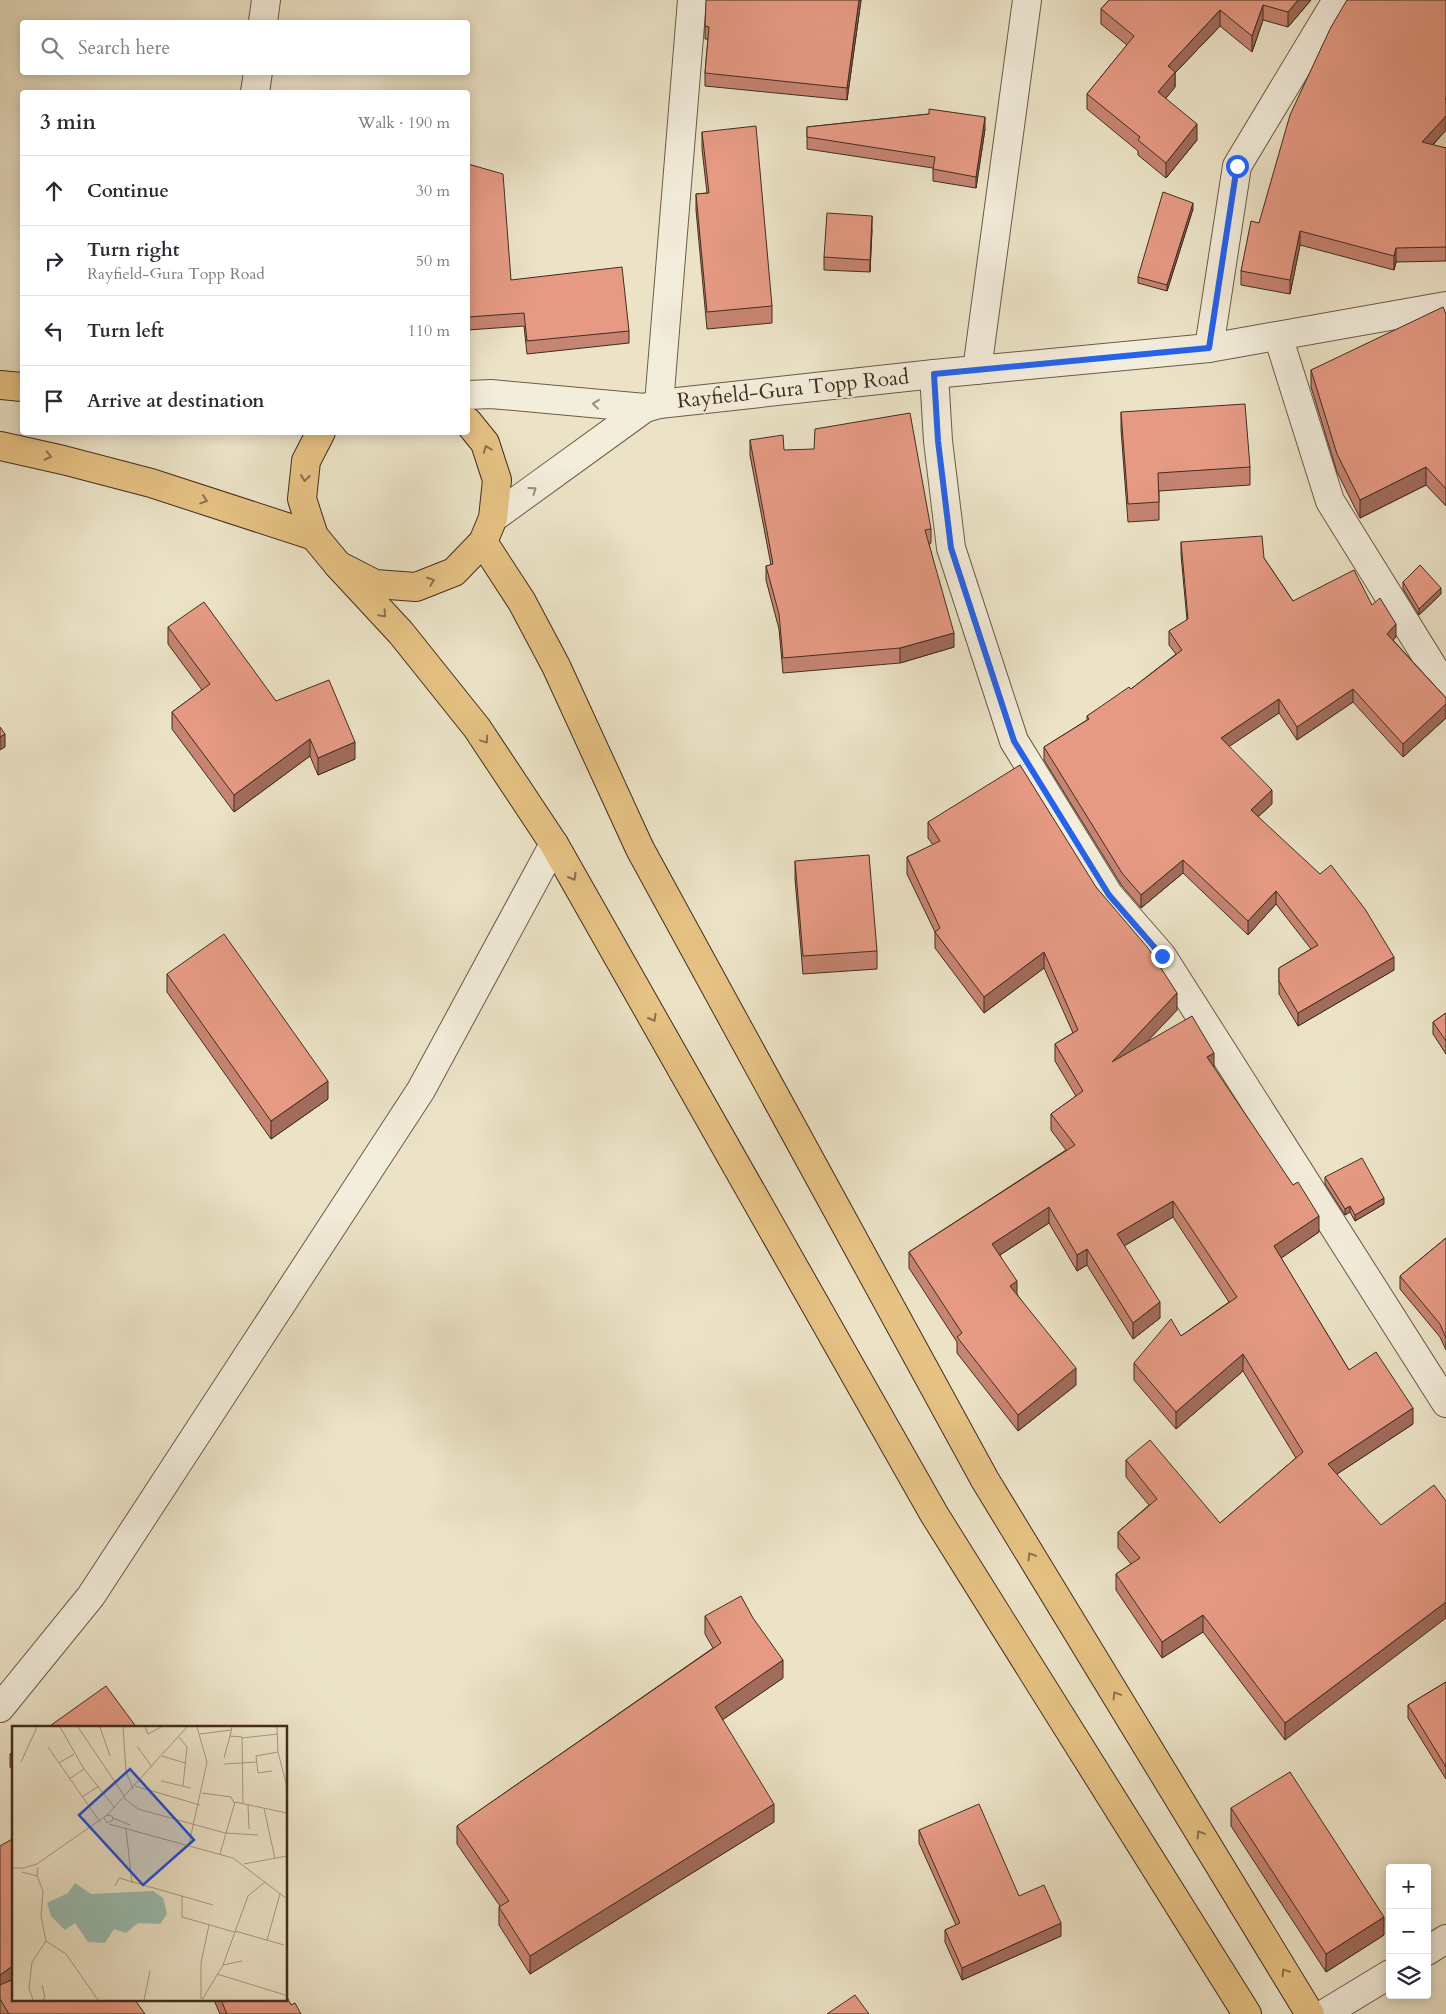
<!DOCTYPE html>
<html lang="en">
<head>
<meta charset="utf-8">
<style>
	body { margin:0; font-family:Cardo,serif; background:#f2f2f3; color:#2b2b33 }
	.controls { position:absolute; right:15px; bottom:15px; display:grid; overflow:hidden; border-radius:5px; box-shadow:0 2px 12px #0003 }
	.controls button { width:45px; height:45px; display:grid; place-items:center; padding:0; border:0; border-bottom:1px solid #e1e1e2; background:#fff; color:#2b2b33; font:25px sans-serif }
	.stop { position:absolute; width:15px; height:15px; margin:-11px; border:4px solid #2563eb; border-radius:50%; background:#fff }
	.stop.end { background:#2563eb; border-color:#fff; box-shadow:0 1px 5px #0008 }
	.list { margin:0; padding:0; list-style:none }
	h2 { display:flex; justify-content:space-between; align-items:center; height:65px; margin:0; padding:0 20px; font-size:21px }
	h2 small { font-size:16px; font-weight:400; color:#7c7c81 }
	.list li { display:grid; grid-template-columns:32px 1fr auto; gap:15px; align-items:center; box-sizing:border-box; height:70px; padding:0 20px; border-top:1px solid #e1e1e2 }
	.list b { display:block; font-size:19px; white-space:nowrap }
	.list p { margin:0; font-size:16px; white-space:nowrap; color:#7c7c81 }
	.list em { font-size:16px; font-style:normal; color:#7c7c81 }
	.icon { flex:none; width:28px; height:28px; fill:none; stroke:currentColor; stroke-width:2; stroke-linecap:round; stroke-linejoin:round }
	.map { position:relative; flex:none; width:1446px; height:2014px; overflow:hidden }
	.search { position:absolute; background:#fff; box-shadow:0 2px 12px #0003; left:20px; top:20px; width:450px; height:55px; display:flex; align-items:center; gap:12px; box-sizing:border-box; padding:0 18px; border-radius:5px; color:#7c7c81; font-size:19px }
	.panel { position:absolute; background:#fff; box-shadow:0 2px 12px #0003; left:20px; top:90px; width:450px; height:345px; border-radius:5px }
	.map>svg:first-child { display:block }
</style>
</head>
<body>
<div class="map">
<svg width="1446" height="2014" viewBox="0 0 1446 2014">
	<rect width="100%" height="100%" fill="#ece3c7"/>
	<filter id="stains"><feTurbulence type="fractalNoise" baseFrequency=".004" numOctaves="4"/><feColorMatrix values="0 0 0 0 .2 0 0 0 0 .09 0 0 0 0 .02 0 0 0 .5 -.17"/></filter>
	<radialGradient id="worn" r=".72"><stop offset=".6" stop-color="#630" stop-opacity="0"/><stop offset="1" stop-color="#630" stop-opacity=".3"/></radialGradient>
	<g fill="none" stroke-linecap="round" stroke-linejoin="round">
		<g stroke="#6c5a48" stroke-width="30">
			<g id="minor">
				<path d="M263,22l3,-22"/>
				<path d="M255,92l3,-20"/>
				<path d="M1278,336l52,165 116,187"/>
				<path d="M1209,348l28,-182 100,-166"/>
				<path d="M977,370l50,-370"/>
				<path d="M934,374l4,67 13,107 63,193 95,154 53,61 284,447"/>
				<path d="M468,395l23,-1 154,14"/>
				<path d="M659,404l33,-404"/>
				<path d="M493,518l152,-110 14,-4 275,-30 275,-26 237,-42"/>
				<path d="M0,1708l91,-112 330,-506 133,-246"/>
				<path d="M1427,1951l19,-12"/>
				<path d="M1324,2014l66,-40"/>
			</g>
		</g>
		<g stroke="#422c1e" stroke-width="30">
			<g id="major">
				<path d="M0,385l22,2"/>
				<path d="M321,432l-15,29 -4,38 12,37 24,29 37,19 41,3 38,-15 29,-30 10,-24 4,-38 -12,-37 -17,-21"/>
				<path d="M0,446l63,14 88,23 163,53"/>
				<path d="M483,542l39,60 34,64 84,183 345,631 325,534"/>
				<path d="M338,565l63,68 76,95 77,116 380,670 313,500"/>
			</g>
		</g>
		<use href="#minor" stroke="#f3eddb" stroke-width="28"/>
		<use href="#major" stroke="#e6c284" stroke-width="28"/>
	</g>
	<g fill="#c68472" stroke="#422c1e">
		<path d="M861,0l-14,100 -142,-14v-13l3,-34h-3v-13z"/>
		<path d="M1109,0h202l-23,27 -25,-7 -11,32 -32,-26 -45,47v14l-10,12 32,41 -31,38 -28,-23v-4l-51,-42v-15l40,-49 -26,-21v-15z"/>
		<path d="M1446,0v130l-13,15 13,3v113l-50,1 -2,8 -94,-25 -10,49 -49,-9v-14l18,-48z"/>
		<path d="M929,114l56,15 -9,59 -43,-7v-13l-126,-19v-22z"/>
		<path d="M702,132l70,174v17l-65,6 -11,-119v-16l11,-1 -5,-44z"/>
		<path d="M468,164l43,116 118,51v12l-102,11 -3,-28 -56,4z"/>
		<path d="M1193,209l-26,82 -29,-8v-6z"/>
		<path d="M872,229l-2,43 -46,-2v-13z"/>
		<path d="M1446,314v192l-20,-21 -66,33 -23,-46 -26,-85v-17z"/>
		<path d="M1121,412l129,55v18l-91,6v29l-31,2 -7,-92z"/>
		<path d="M750,440l34,10 147,79v14l-2,1 25,103 -54,16 -117,10 -4,-44 -13,-49v-14l5,-1 -21,-110z"/>
		<path d="M1181,542l83,16 29,43 79,4 24,32 -3,3 53,58v20l-43,39 -50,-55 -56,38 -18,-27 -50,33 43,58 -14,13 136,153 -96,56 -19,-32v-26l32,-19 -35,-45 -28,31 -65,-62 -42,35 -19,-22 -78,-126v-13l43,-27v-4l44,-27 45,-35 -7,-9v-14l18,-11 -6,-65z"/>
		<path d="M1403,582l38,12 -22,21 -16,-26z"/>
		<path d="M168,627l108,74 79,58 -37,16 -8,-19 -76,56 -62,-83v-17l30,-22 -34,-46z"/>
		<path d="M928,822l168,65 81,123 -32,33 69,25 105,164 -38,26 68,112 64,54 -76,50 -52,266 -82,-108 -41,26 -46,-68v-16l15,-10 -13,-16v-16l31,-27 -23,-28v-17l94,63 76,-65 -53,-87 -67,58 -42,-49v-17l47,-27 48,-34 -56,-85 -49,29 36,72 -27,21 -46,-74 -10,6 -28,-48 -49,32 17,39 59,91 -58,46 -61,-78v-11l-48,-74v-16l157,-102 -15,-20v-16l25,-18 -21,-35v-17l18,-11 -29,-65 -60,45 -49,-65v-16l-28,-58v-17l26,-12 -5,-7z"/>
		<path d="M795,861l82,90v18l-74,5 -8,-95z"/>
		<path d="M167,974l161,125 -57,40 -104,-147z"/>
		<path d="M1446,1013v41l-13,-20v-12z"/>
		<path d="M1325,1177l59,27 -29,17 -5,-9 -5,3 -20,-31z"/>
		<path d="M1446,1238v112l-6,-13 -40,-48v-13z"/>
		<path d="M705,1616l78,62 -61,42 52,102 -244,152 -31,-49v-18l1,-1 -43,-62v-18l256,-178 -8,-14z"/>
		<path d="M1446,1682v97l-38,-61v-13z"/>
		<path d="M14,1752v20l-4,-5v-13z"/>
		<path d="M1231,1808l153,127 -58,37 -95,-146z"/>
		<path d="M919,1830l100,66 42,40 -99,44 -17,-38v-12l11,-5 -37,-82z"/>
		<path d="M0,1846l14,131 -7,5 138,32h-145z"/>
		<path d="M214,2000h72l15,14h-81z"/>
	</g>
	<g fill="#a16c5c" stroke="#422c1e">
		<path d="M859,0h2l-14,100v-12z"/>
		<path d="M1298,0h13l-23,27v-15z"/>
		<path d="M1263,5v15l-11,32v-16z"/>
		<path d="M1220,10v16l-45,47v14l-17,21v-16l10,-26z"/>
		<path d="M1446,116v14l-24,26v-14z"/>
		<path d="M985,117v12l-9,59v-11z"/>
		<path d="M1197,124v16l-31,38v-15z"/>
		<path d="M1193,203v6l-26,82v-6z"/>
		<path d="M872,216v13l-2,43v-12z"/>
		<path d="M1300,231v14l-10,49v-14z"/>
		<path d="M1396,248v14l-2,8v-14z"/>
		<path d="M1426,467v18l-66,33v-18z"/>
		<path d="M1441,588v6l-22,21v-6z"/>
		<path d="M1396,624v13l-9,10v-13z"/>
		<path d="M954,633v14l-54,16v-15z"/>
		<path d="M1353,689v13l-56,38v-13z"/>
		<path d="M1279,699v14l-58,39v-14z"/>
		<path d="M1446,704v14l-43,39v-13z"/>
		<path d="M5,734v13l-5,3v-13z"/>
		<path d="M310,739v17l-76,56v-17z"/>
		<path d="M355,742v17l-37,16v-17z"/>
		<path d="M1272,790v14l-21,19v-13z"/>
		<path d="M1183,860v13l-42,35v-13z"/>
		<path d="M1276,891v13l-28,31v-14z"/>
		<path d="M1044,952v16l-60,45v-16z"/>
		<path d="M1394,957v13l-96,56v-13z"/>
		<path d="M1177,993v17l-65,69v-17z"/>
		<path d="M1214,1053v16l-7,-12z"/>
		<path d="M328,1081v18l-57,40v-18z"/>
		<path d="M1384,1198v6l-29,17v-6z"/>
		<path d="M1173,1201v16l-56,33v-16z"/>
		<path d="M1350,1206v6l-5,3v-6z"/>
		<path d="M1049,1207v16l-57,37v-16z"/>
		<path d="M1319,1216v16l-45,31v-17z"/>
		<path d="M1087,1249v16l-10,6v-16z"/>
		<path d="M1017,1281v17l-7,-12z"/>
		<path d="M1160,1302v16l-27,21v-16z"/>
		<path d="M1243,1354v17l-67,58v-17z"/>
		<path d="M1076,1368v17l-58,46v-16z"/>
		<path d="M1413,1408v16l-85,56v-16z"/>
		<path d="M1446,1602v16l-161,122v-17z"/>
		<path d="M1203,1615v17l-41,26v-16z"/>
		<path d="M783,1660v18l-68,47v-18z"/>
		<path d="M774,1804v18l-244,152v-18z"/>
		<path d="M1384,1917v18l-58,37v-18z"/>
		<path d="M1061,1923v13l-99,44v-12z"/>
		<path d="M14,1965v12l-14,11v-13z"/>
	</g>
	<g fill="#e69a84" stroke="#422c1e">
		<path d="M706,0h153l-12,88 -142,-15 4,-46 -4,-1z"/>
		<path d="M1109,0h189l-10,12 -25,-7 -11,31 -32,-26 -52,56 7,6 -17,20 39,32 -31,39 -28,-23 2,-3 -53,-43 47,-58 -33,-27z"/>
		<path d="M1347,0h99v98l-1,1h1v17l-24,26 24,6v99l-50,1 -2,8 -94,-25 -10,49 -49,-9 10,-50 8,2 31,-108 41,-88z"/>
		<path d="M929,109l56,8 -9,60 -43,-8 2,-12 -128,-20v-10l122,-13z"/>
		<path d="M756,126l16,180 -65,6 -11,-118 13,-1 -7,-61z"/>
		<path d="M468,164l35,10 8,106 111,-13 7,64 -102,10 -3,-28 -56,4z"/>
		<path d="M1163,192l30,11 -26,82 -29,-8z"/>
		<path d="M827,213l45,3 -2,44 -46,-3z"/>
		<path d="M1443,307l3,7v175l-20,-22 -66,33 -23,-46 -26,-84z"/>
		<path d="M1245,404l5,63 -92,6 1,29 -31,2 -7,-92z"/>
		<path d="M910,413l21,116 -6,1 29,103 -54,15 -117,10 -4,-44 -13,-48 7,-2 -23,-124 33,-5 1,15 30,-1 1,-20z"/>
		<path d="M1262,536l2,22 29,43 61,-31 18,35 8,-7 16,26 -9,10 59,64v6l-43,40 -50,-55 -56,38 -18,-28 -58,39 51,52 -21,20 69,64 11,-9 34,44 29,48 -96,56 -19,-32v-13l39,-23 -42,-54 -28,30 -65,-61 -42,35 -19,-22 -78,-126 45,-28 -2,-3 42,-29 2,2 51,-39 -13,-19 19,-12 -7,-77z"/>
		<path d="M1420,565l21,23 -22,21 -16,-27z"/>
		<path d="M204,602l72,99 53,-21 26,62 -37,16 -8,-19 -76,56 -62,-83 38,-28 -42,-57z"/>
		<path d="M0,727l5,7 -5,3z"/>
		<path d="M1020,765l76,122 52,61 29,45 -65,69 80,-46 22,37 -7,4 86,128 5,-3 21,34 -45,30 75,124 27,-18 37,56 -85,56 53,61 53,-40 12,16v101l-161,121 -82,-108 -41,27 -46,-68 24,-16 -22,-26 39,-33 -31,-39 24,-20 70,83 83,-71 -60,-98 -67,58 -42,-49 37,-44 10,17 56,-39 -64,-96 -56,33 43,68 -27,21 -46,-74 -10,6 -28,-48 -57,37 25,37 -7,5 66,82 -58,47 -61,-78 5,-4 -53,-81 166,-107 -24,-31 32,-23 -28,-47 23,-14 -34,-78 -60,45 -49,-65 5,-4 -33,-71 33,-16 -12,-19z"/>
		<path d="M869,855l8,96 -74,5 -8,-95z"/>
		<path d="M224,934l104,147 -57,40 -104,-147z"/>
		<path d="M1446,1013v28l-13,-19z"/>
		<path d="M1362,1158l22,40 -29,17 -5,-9 -5,3 -20,-32z"/>
		<path d="M1446,1238v100l-6,-14 -40,-48z"/>
		<path d="M741,1596l12,22 30,42 -68,47 59,97 -244,152 -31,-49 10,-6 -52,-75 264,-183 -16,-27z"/>
		<path d="M1446,1682v85l-38,-62z"/>
		<path d="M106,1686l31,42h-90z"/>
		<path d="M14,1752v7l-4,-5z"/>
		<path d="M1290,1772l94,145 -58,37 -95,-146z"/>
		<path d="M979,1804l40,92 25,-11 17,38 -99,45 -17,-38 15,-7 -41,-93z"/>
		<path d="M14,1838v127l-14,10v-129z"/>
		<path d="M14,1979v21h121l10,14h-136l-9,-15v-14z"/>
		<path d="M286,1995l5,10 4,-2 6,11h-74l-6,-14h65z"/>
		<path d="M855,1995l14,19h-42z"/>
	</g>
	<defs><path id="oneway-chevron" d="M-2-3.5L2.5 0L-2 3.5" fill="none" stroke-width="1.6" stroke-linecap="round" stroke-linejoin="round" transform="scale(1.25)"/></defs>
	<g stroke="#9a8c7c">
		<use href="#oneway-chevron" transform="translate(596 404) rotate(-174)"/>
		<use href="#oneway-chevron" transform="translate(533 490) rotate(-36)"/>
	</g>
	<g stroke="#8c704c">
		<use href="#oneway-chevron" transform="translate(487 449) rotate(-111)"/>
		<use href="#oneway-chevron" transform="translate(48 456) rotate(12)"/>
		<use href="#oneway-chevron" transform="translate(305 478) rotate(96)"/>
		<use href="#oneway-chevron" transform="translate(204 500) rotate(18)"/>
		<use href="#oneway-chevron" transform="translate(431 581) rotate(-21)"/>
		<use href="#oneway-chevron" transform="translate(383 614) rotate(47)"/>
		<use href="#oneway-chevron" transform="translate(485 740) rotate(56)"/>
		<use href="#oneway-chevron" transform="translate(573 877) rotate(60)"/>
		<use href="#oneway-chevron" transform="translate(653 1018) rotate(60)"/>
		<use href="#oneway-chevron" transform="translate(1031 1556) rotate(-121)"/>
		<use href="#oneway-chevron" transform="translate(1116 1695) rotate(-121)"/>
		<use href="#oneway-chevron" transform="translate(1200 1834) rotate(-121)"/>
		<use href="#oneway-chevron" transform="translate(1285 1972) rotate(-121)"/>
	</g>
	<g fill="none" stroke-linecap="round" stroke-linejoin="round">
		<path stroke="#2563eb" stroke-width="6" d="M1162,956l-53,-61 -95,-154 -63,-193 -13,-107 -4,-67 275,-26 28,-182"/>
	</g>
	<g text-anchor="middle" dominant-baseline="central" stroke-width="4" stroke-linejoin="round" paint-order="stroke">
		<g font-size="21" fill="#422c1e" stroke="#f3eddb">
			<text transform="translate(793 389) rotate(-6)">Rayfield-Gura Topp Road</text>
		</g>
	</g>
	<g transform="translate(12 1726)">
		<rect width="275" height="275" fill="#ece3c7"/>
		<path d="M63,157l16,11 62,-3 10,7 4,16 -7,10 -22,-1 -12,10 -12,-4 -9,14 -17,-1 -13,-19 -10,7 -14,-14 -4,-13 21,-10z" fill="#99beb2"/>
		<path fill="none" stroke="#a89a83" stroke-width="1" d="M48,1l24,42 31,39M66,1l47,70M88,1l10,29M111,1l3,45 7,17M133,1l3,7 13,-7M220,1l-2,9 12,1 1,66M265,1l1,25 9,35M188,8l31,-4M167,11l8,10 -4,39M230,12l36,-4M125,20l15,21M36,21l52,75M150,30l23,7M212,32l6,-22M9,36l16,-35M47,37l15,-9M212,38l33,-2M260,45l-14,2 -2,-17 22,-4M57,53l15,-10M149,55l30,7M123,60l65,19M190,67l29,4 3,6M70,71l17,-11M112,72l14,11 87,24 33,2M236,78l1,25M252,82l11,51M95,89l80,-88M101,92l17,7M97,98l124,34 54,41M114,103l6,54M177,118l18,-82 -10,-35M208,128l15,-52 52,11M232,138l43,-8M0,142h12l13,-4 70,-49 5,1 1,4 -6,3 -3,-5M10,146l15,4M103,160l4,-8 94,27M170,170v21l52,15M223,205l49,14M255,214l13,-46M34,215l20,13 32,46M211,239l19,-4M205,248l68,21M30,259l3,13 -3,2M189,273v-36l8,-38M21,274l-4,-12 3,-26 14,-21 -5,-25 2,-25 -6,-15 1,-9M132,274l6,-29M190,274l21,-35 25,-69 17,-14"/>
		<path fill="#1d4ed8" fill-opacity="0.15" stroke="#1d4ed8" stroke-width="2.5" d="M118,43l64,71 -51,45 -64,-70z"/>
		<rect width="275" height="275" fill="none" stroke="#422c1e" stroke-width="2.5"/>
	</g>
	<rect width="100%" height="100%" filter="url(#stains)"/>
	<rect width="100%" height="100%" fill="url(#worn)"/>
</svg>
<div class="controls">
<button>+</button>
<button>−</button>
<button><svg class="icon" aria-label="layers" viewBox="0 0 24 24"><path d="M12 4l9 5-9 5-9-5zM3 14l9 5 9-5"/></svg></button>
</div>
<div class="stop" style="left:1237px;top:166px"></div>
<div class="stop end" style="left:1162px;top:956px"></div>
<div class="search"><svg class="icon" aria-label="search" viewBox="0 0 24 24"><circle cx="10" cy="10" r="6"/><path d="M15 15l6 6"/></svg>Search here</div>
<section class="panel">
<h2>3 min<small>Walk · 190 m</small></h2>
<ul class="list">
<li><svg class="icon" aria-label="ahead" viewBox="0 0 24 24"><path d="M12 20V5M6 11l6-6 6 6"/></svg><div><b>Continue</b></div><em>30 m</em></li>
<li><svg class="icon" aria-label="right" viewBox="0 0 24 24"><path d="M7 20v-9h11M14 6l5 5-5 5"/></svg><div><b>Turn right</b><p>Rayfield-Gura Topp Road</p></div><em>50 m</em></li>
<li><svg class="icon" aria-label="left" viewBox="0 0 24 24"><path d="M17 20v-9H6M10 6l-5 5 5 5"/></svg><div><b>Turn left</b></div><em>110 m</em></li>
<li><svg class="icon" aria-label="arrive" viewBox="0 0 24 24"><path d="M6 21V4h12l-3 4 3 4H6"/></svg><div><b>Arrive at destination</b></div></li>
</ul>
</section>
</div>
</body>
</html>
